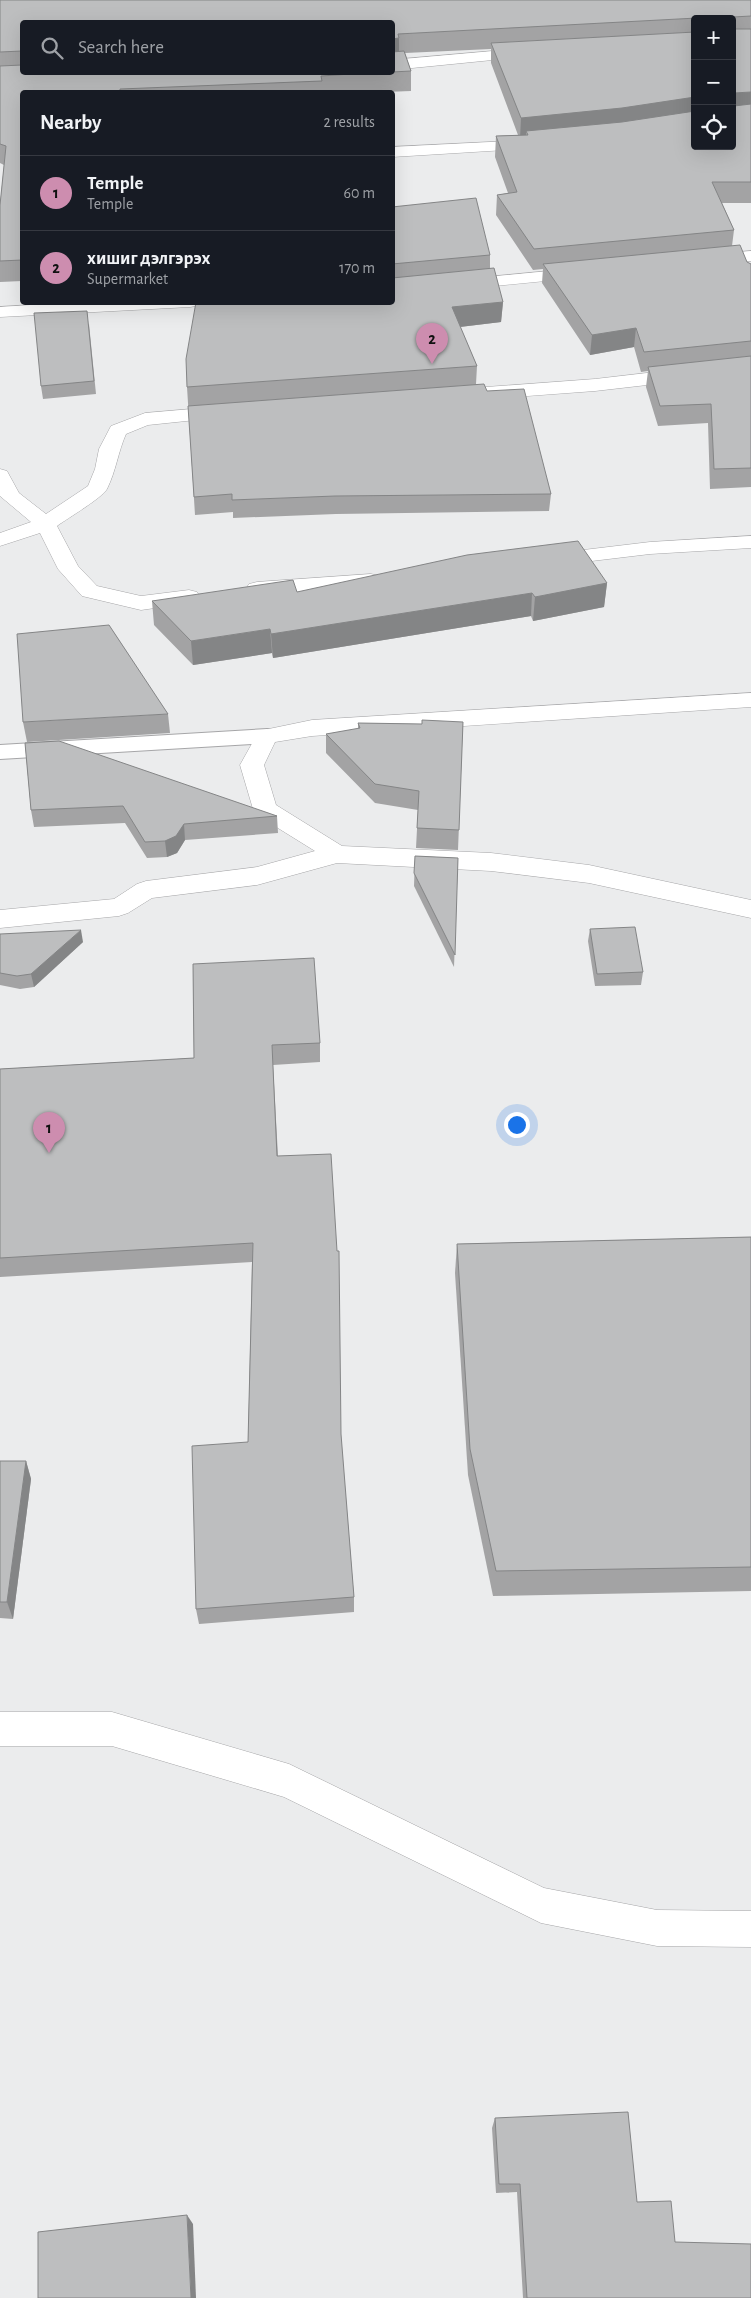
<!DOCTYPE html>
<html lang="en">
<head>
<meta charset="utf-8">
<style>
	body { margin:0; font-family:"Alegreya Sans",sans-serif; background:#20242c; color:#f1f3f6 }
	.controls { position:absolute; right:15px; top:15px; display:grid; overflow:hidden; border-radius:5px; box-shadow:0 5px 20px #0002 }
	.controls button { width:45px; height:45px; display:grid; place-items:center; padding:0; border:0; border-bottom:1px solid #363941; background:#171b24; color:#f1f3f6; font:25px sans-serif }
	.you { position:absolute; left:516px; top:1124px; width:18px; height:18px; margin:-12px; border:4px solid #fff; border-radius:50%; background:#1a73e8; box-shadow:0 0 0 8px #1a73e833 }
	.badge { display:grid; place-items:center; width:32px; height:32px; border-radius:50%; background:#cd8daf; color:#111; font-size:16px; font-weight:700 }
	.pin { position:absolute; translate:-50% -41px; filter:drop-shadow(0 1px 2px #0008) }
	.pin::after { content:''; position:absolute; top:26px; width:18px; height:15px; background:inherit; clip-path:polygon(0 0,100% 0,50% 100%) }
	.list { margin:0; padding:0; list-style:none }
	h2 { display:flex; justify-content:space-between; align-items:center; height:65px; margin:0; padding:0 20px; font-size:21px }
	h2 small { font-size:16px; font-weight:400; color:#9ea1a6 }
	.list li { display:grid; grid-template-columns:32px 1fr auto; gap:15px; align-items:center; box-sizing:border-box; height:75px; padding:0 20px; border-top:1px solid #363941 }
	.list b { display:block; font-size:19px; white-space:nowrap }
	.list p { margin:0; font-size:16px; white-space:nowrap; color:#9ea1a6 }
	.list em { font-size:16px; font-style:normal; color:#9ea1a6 }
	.icon { flex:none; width:28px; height:28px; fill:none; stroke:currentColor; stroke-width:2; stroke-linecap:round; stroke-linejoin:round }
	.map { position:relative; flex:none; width:751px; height:2298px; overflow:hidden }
	.search { position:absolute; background:#171b24; box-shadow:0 5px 20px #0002; left:20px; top:20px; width:375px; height:55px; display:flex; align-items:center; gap:12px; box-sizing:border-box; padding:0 18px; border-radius:5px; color:#9ea1a6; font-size:19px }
	.panel { position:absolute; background:#171b24; box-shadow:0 5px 20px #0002; left:20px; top:90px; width:375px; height:215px; border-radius:5px }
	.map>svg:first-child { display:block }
</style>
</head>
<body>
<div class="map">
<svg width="751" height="2298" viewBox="0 0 751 2298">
	<rect width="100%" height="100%" fill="#ebeced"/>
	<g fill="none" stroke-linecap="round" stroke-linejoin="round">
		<g stroke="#a6a6a8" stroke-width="2">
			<path id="service" d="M267,729l8,2 3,5 -3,5 -8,2 -267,16v-14z"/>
		</g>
		<g stroke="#a6a6a8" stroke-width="1">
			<g id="minor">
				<path d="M528,48l5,2 3,3 -3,3 -141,14v-10z"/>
				<path d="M532,140l6,2 2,3 -2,3 -146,9v-10z"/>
				<path d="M751,251v10l-43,4 -6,-1 -3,-4 3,-4 6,-1z"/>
				<path d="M580,268l6,1 3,4 -3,4 -194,19v-10z"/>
				<path d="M77,302h122l-3,4 -6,1 -190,10v-10z"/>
				<path d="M751,361v12l-156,18 -109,8 -7,-2 -3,-4 3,-4 7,-2 109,-8z"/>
				<path d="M227,406l7,2 3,4 -3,4 -86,9 -22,9c-8,18 -10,37 -19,55 -5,9 -39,29 -50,37l21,40 19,20 44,10 48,-6 8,2 3,5 -3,5 -56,8 -59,-14 -24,-27 -18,-36 -40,13v-13l31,-11 -31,-26v-27l7,2 12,22 27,21 42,-28 7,-17 4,-20 12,-23 34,-13z"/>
				<path d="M751,536v12l-101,6 -100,12 -7,-1 -4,-5 4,-5 7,-1 100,-12z"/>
				<path d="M371,574l8,2 3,5 -3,5 -122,10 -8,-2 -3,-5 3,-5 8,-2z"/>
				<path d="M751,693v14l-439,29 -37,6 -11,23 12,40 66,41 149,7 98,12 162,35v18l-162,-35 -98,-12 -154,-8 -80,22 -105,13 -24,15 -9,3 -119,12v-18l114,-11 23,-15 9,-3 111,-14 58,-16 -58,-36 -4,-6 -13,-44 19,-34 53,-11z"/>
				<path d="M0,1712h112l177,52 255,124 113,22 94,1v36l-94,-1 -116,-23 -257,-126 -172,-51h-112z"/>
			</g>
		</g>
		<use href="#service" fill="#fff" fill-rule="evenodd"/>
		<use href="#minor" fill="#fff" fill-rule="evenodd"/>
	</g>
	<g fill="#a3a3a4" fill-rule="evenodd">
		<path d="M0,0h751v203h-29l12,27 -2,16 15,16 4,2v223l-41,2 -2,-66 -50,3 -12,-39 2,-16 -7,1 -7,-25 -44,8 -48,-72 1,-14 -10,1 -37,-55 1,-20 11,-2 -13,-36 1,-21 22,-1 -27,-72v-14l-86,4 6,18v20l-26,1h-363v189l-22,1v-77l4,-40 -4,-2zM695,19h37l-37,127zM22,22h370v50h-370z"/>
		<path d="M392,207l98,48v13l13,34 -2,20 -41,5 17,39 -1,18 11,7 64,103 -2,17 -213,3 -103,4v-6l-38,3 -8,-128 205,-85z"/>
		<path d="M89,324l7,70 -53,5 -2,-13z"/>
		<path d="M607,583l-3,24 -71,14 -2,-5 -258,42 -1,-5 -79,12 -39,-40 -2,-24 145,-9z"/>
		<path d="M168,714l2,19 -143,9 -4,-20z"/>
		<path d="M463,722l-5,128 -42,-2 2,-38 -43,-7 -49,-50v-19l32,-5v-6l64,1z"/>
		<path d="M25,743l252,73 1,17 -93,7 -8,13 -10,4 -20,1 -22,-35 -91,4 -3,-17z"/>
		<path d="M415,856l43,2 -4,109 -40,-81z"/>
		<path d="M590,929l53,43 -2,13 -46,1 -7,-45z"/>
		<path d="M0,934l83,8 -49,45 -14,2 -20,-4z"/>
		<path d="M193,964l127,79v19l-47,3 5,91 63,283 13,158v15l-155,12 -3,-15 52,-167 4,-180 -252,15v-208l194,-11z"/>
		<path d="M751,1237v354l-258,5 -25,-121 -13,-202 2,-29z"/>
		<path d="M0,1461h26l5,18 -18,140 -13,-1z"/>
		<path d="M495,2118l142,84 38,40 76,56h-228l-6,-106 -21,1 -4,-65z"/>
	</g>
	<g fill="#848586">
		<path d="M399,38v20h-7v-19z"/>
		<path d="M751,92v20l-19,2 2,-21z"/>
		<path d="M695,97v20l-167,18 -2,-4v7l-6,1 1,-21z"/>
		<path d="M503,302l-2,20 -50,6 1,-21z"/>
		<path d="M636,328l-2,19 -44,8 2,-20z"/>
		<path d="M607,583l-3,24 -71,14 2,-24z"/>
		<path d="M532,593l-1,23 -258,42 -2,-24z"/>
		<path d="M270,629l2,24 -79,12 -2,-24z"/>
		<path d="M184,824l1,16 -8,13 -10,4 -2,-16z"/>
		<path d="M81,930l2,12 -49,45 -3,-13z"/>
		<path d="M26,1461l5,18 -18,140 -6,-17z"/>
		<path d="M187,2215l6,9 3,74h-5z"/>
	</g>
	<g fill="#bdbebf" stroke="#848586">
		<path d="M0,0h751v16l-18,1 1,12h17v63l-17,1v13l17,-2v78h-39l22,48 -200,19 -37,-54 20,-3 -21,-56 32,-1 -2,-4 96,-9 73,-11v35h37v-127l-35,-1 -299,16 1,4 -7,1v-17h-370v29l-22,1z"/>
		<path d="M695,32v65l-73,11 -101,10 -30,-75z"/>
		<path d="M404,51l7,20 -19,1v-20z"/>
		<path d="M22,65v7h360l-61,4 1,5 -202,8v3h-98v168l-22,1v-56l6,-59 -6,-2v-78z"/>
		<path d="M476,198l14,57 -98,9v-57z"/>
		<path d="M740,245l7,17 4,2v77l-107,11 -8,-24 -44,7 -49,-71z"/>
		<path d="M494,268l9,34 -51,5 25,59 -290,21 -1,-28 10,-57h196v-24z"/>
		<path d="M87,311l7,70 -53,5 -7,-73z"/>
		<path d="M751,356v112l-37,1 -3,-65 -51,2 -12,-39z"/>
		<path d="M484,384l3,7 37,-2 27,105 -216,2 -103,4v-6l-38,3 -6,-91z"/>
		<path d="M578,541l29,42 -72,14 -3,-4 -261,41 -1,-5 -79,12 -39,-40 141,-21 4,12 170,-37z"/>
		<path d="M109,625l59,89 -145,8 -6,-88z"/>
		<path d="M422,720l41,2 -4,108 -42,-2 2,-37 -44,-7 -49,-50 34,-6 -2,-5 64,1z"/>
		<path d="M59,741l218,75 -93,8 -8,12 -11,5 -20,1 -22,-36 -92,4 -6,-67z"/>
		<path d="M415,856l43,2 -3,97 -41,-82z"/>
		<path d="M635,927l8,45 -46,2 -7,-45z"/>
		<path d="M81,930l-50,44 -14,2 -17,-3v-39z"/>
		<path d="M314,958l6,85 -48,2 5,111 54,-2 6,97h2l2,183 13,163 -158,12 -4,-163 56,-4 5,-199 -253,15v-189l194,-11 -1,-94z"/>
		<path d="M751,1237v330l-255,4 -26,-122 -13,-205z"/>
		<path d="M0,1461h26l-19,141h-7z"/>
		<path d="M628,2112l9,90 34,-1 4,41 76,2v54h-224l-7,-114h-21l-4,-66z"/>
		<path d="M187,2215l4,83h-153v-66z"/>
	</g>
</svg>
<div class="controls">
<button>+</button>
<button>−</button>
<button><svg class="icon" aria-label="locate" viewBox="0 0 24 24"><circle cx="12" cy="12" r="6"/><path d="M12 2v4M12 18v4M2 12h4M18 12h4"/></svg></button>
</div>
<div class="you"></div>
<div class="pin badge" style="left:49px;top:1153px">1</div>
<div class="pin badge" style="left:432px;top:364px">2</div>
<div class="search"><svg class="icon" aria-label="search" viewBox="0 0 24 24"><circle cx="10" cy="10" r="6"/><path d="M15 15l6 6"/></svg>Search here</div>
<section class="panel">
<h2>Nearby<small>2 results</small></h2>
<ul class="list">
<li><span class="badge">1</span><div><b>Temple</b><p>Temple</p></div><em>60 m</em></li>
<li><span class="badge">2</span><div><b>хишиг дэлгэрэх</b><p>Supermarket</p></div><em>170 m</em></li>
</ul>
</section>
</div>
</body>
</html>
